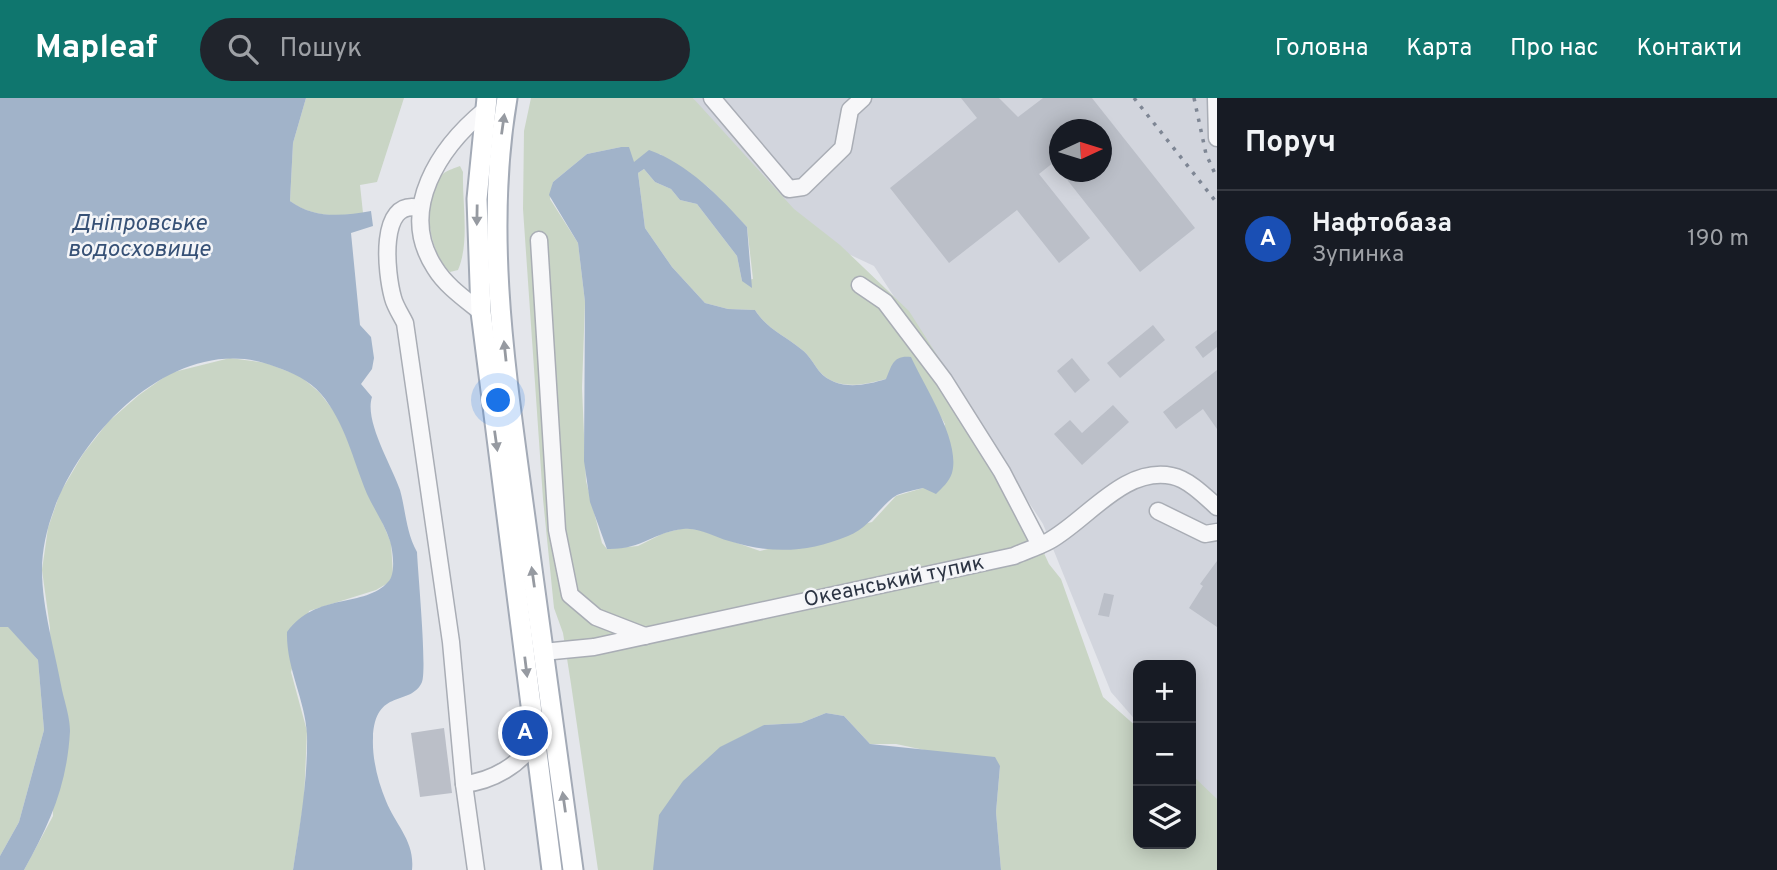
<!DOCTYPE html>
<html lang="uk">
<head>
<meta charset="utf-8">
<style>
	body { margin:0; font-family:Overpass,sans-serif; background:#20242c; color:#f1f3f6 }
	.controls { position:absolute; right:21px; bottom:21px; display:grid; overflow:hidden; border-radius:14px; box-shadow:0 4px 18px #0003 }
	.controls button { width:63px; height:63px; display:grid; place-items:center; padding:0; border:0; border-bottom:2px solid #363941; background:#171b24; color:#f1f3f6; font:35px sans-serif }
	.compass { position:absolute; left:1049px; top:21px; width:63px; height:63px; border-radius:50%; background:#171b24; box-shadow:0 4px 18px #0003; rotate:86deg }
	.you { position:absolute; left:499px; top:303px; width:24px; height:24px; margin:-18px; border:5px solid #fff; border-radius:50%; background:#1a73e8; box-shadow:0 0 0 10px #1a73e833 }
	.badge { display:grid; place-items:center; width:46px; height:46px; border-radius:50%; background:#0f766e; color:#fff; font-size:23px; font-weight:700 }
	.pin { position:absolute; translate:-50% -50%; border:4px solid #fff; box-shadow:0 2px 7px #0006 }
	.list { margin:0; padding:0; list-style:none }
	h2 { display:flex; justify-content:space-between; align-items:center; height:91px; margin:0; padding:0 28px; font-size:30px }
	h2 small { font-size:23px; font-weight:400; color:#9ea1a6 }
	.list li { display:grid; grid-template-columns:46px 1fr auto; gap:21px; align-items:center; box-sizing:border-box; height:98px; padding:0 28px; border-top:2px solid #363941 }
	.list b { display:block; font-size:26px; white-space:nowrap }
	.list p { margin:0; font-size:23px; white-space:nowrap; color:#9ea1a6 }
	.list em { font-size:23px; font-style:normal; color:#9ea1a6 }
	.icon { flex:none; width:38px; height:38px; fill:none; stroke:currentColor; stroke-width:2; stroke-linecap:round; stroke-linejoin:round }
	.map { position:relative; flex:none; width:1217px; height:772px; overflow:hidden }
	header { display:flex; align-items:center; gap:42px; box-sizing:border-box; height:98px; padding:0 35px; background:#0f766e; color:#fff }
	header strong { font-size:33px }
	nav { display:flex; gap:38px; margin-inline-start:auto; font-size:24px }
	.search { width:490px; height:63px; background:#20242c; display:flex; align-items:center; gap:18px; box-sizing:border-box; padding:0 24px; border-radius:38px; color:#9ea1a6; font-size:26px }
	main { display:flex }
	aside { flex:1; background:#171b24 }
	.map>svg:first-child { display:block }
</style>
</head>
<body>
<header>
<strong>Mapleaf</strong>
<div class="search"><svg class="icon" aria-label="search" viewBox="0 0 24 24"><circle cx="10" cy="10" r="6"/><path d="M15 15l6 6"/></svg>Пошук</div>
<nav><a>Головна</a><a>Карта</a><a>Про нас</a><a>Контакти</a></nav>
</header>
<main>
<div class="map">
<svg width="1217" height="772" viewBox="0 0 1217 772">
	<rect width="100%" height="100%" fill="#e4e6eb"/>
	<path fill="#d2d5dd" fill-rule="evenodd" d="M693,0h524v713l-26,-29v-117h-53v58l-27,-31 -68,-168 -169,-258 -83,-39zM1060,32h42v42h-42z"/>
	<g fill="#c9d5c5" fill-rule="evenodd">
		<path d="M306,0h98l-27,84 -17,3 3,28c-26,4 -52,4 -73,-12l3,-58z"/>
		<path d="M531,0h162l101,111 46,36 69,66 84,132 56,121 12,15 42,118 35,31v116h53v-70l26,25v71h-216l-5,-58 4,-46 -104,-22h-26l-26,-28 -18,-3 -25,10 -37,2 -111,145h-55l-27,-186 -8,-51 -9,-25 -11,-109 -20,-290 1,-78zM621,49l13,16 26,-9 48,33 39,40 6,52 -11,2 -5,-25 -40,-52 -17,-4 -9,-11 -16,-7 -11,-13 -6,4 7,55 27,39 33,36 23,6 27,1c12,19 29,25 46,39 8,6 12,14 18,22 17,20 45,14 67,8l44,20 15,25 -22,64 -27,8 -24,26 -112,29 -60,-21 -16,-2 -20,5 -26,13 -31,3 -5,-6 -16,-62 -4,-93 3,-86 -7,-59 -28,-44 3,-17 34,-28z"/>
		<path d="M460,68l3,6c-1,31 7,70 -5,98l-8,2c-22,-20 -31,-79 -6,-99 4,-3 11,-5 16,-7z"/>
		<path d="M230,260l36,5 34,13 19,16 18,23 54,128 2,32 -5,8 -12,7 -67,21 -18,61 16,59 -3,69 -11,70h-269l29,-54 -3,-188 -8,-58 6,-42 12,-35 23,-39 25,-32 31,-27 31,-22z"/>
		<path d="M8,528l30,34 6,70 -25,92 -19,34v-229z"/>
	</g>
	<g fill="#a1b3c9">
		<path d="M0,0h306l-13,45 -3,58c24,18 53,15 81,10l2,15 -22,7 9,92 11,12 3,21 -2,11 -11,15 11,13c-8,24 20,69 28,93 6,22 6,42 17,62 1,22 10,116 5,130 -11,25 -47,5 -49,56 -1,20 5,44 13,63 10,25 29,40 26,69h-119c7,-45 15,-91 14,-136 -2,-35 -21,-66 -20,-102 29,-40 78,-24 101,-50 8,-7 5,-31 2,-41 -5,-16 -16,-32 -23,-47 -14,-34 -22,-72 -46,-100 -12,-14 -28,-21 -45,-27 -111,-45 -234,100 -234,203 0,39 13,81 20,120 3,13 8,28 8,41 -3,55 -20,92 -46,139h-24v-14l19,-34 25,-92 -6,-70 -30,-33h-8z"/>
		<path d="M621,49h8l5,15 15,-12c38,13 72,48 98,77l5,61 -10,-7 -5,-25 -40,-52 -17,-4 -9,-11 -16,-7 -11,-13 -6,4 7,55 27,39 33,36 23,6 27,1c12,19 29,25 46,39 8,6 12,14 18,22 17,20 45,15 67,8 6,-14 7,-24 25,-22 13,29 50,84 41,116 -3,9 -10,15 -16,21l-13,-6c-8,2 -19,4 -26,7 -17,10 -26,32 -49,41 -41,17 -77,18 -119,5 -15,-4 -30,-14 -46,-12 -29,3 -41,21 -76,20l-17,-47 -6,-41 1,-159 -7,-59 -29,-48 4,-13 34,-28z"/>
		<path d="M826,615l18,3 26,28 125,13 5,9 -4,46 5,58h-348l6,-55 24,-34 37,-34 44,-22 37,-2z"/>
	</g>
	<g fill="#bbbfc8">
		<path d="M961,0h38l19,19 25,-19h49l103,130 -55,44 -79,-100h41v-42h-42v40l-6,-8 -15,12 51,64 -31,25 -42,-53 -68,53 -59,-75 87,-70z"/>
		<path d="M1153,227l12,15 -45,38 -13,-15z"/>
		<path d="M1217,232v17l-14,11 -8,-11z"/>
		<path d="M1072,260l18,22 -15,13 -18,-22z"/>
		<path d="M1217,272v59l-14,-20 -27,20 -13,-17z"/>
		<path d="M1113,307l16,17 -47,43 -28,-31 16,-14 12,13z"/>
		<path d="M1217,463v66l-28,-19 14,-22 -3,-2z"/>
		<path d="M1104,495l10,2 -5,22 -11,-2z"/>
		<path d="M444,630l8,65 -32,4 -9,-64z"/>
	</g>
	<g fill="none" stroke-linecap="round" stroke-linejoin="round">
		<g stroke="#a9adb5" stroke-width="19">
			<g id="minor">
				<path d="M712,0l77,91 14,-2 40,-39 7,-38 13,-12"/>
				<path d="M1216,0l1,40"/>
				<path d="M419,110c-41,-10 -33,65 -26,90 2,8 8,17 12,25l46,319 13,142 12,86"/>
				<path d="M539,142l18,290 13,65 26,22 49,19"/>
				<path d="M860,187l25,17 59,78 58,92 38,73"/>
				<path d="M481,214c-16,-13 -35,-26 -46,-44 -38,-58 5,-121 50,-158"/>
				<path d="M1158,413l47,23 12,-2"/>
				<path d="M543,554l51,-5 420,-91c11,-5 24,-9 35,-15 38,-21 75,-75 123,-65 16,3 33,20 45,31"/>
				<path d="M464,686c28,-3 57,-19 71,-44"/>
			</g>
		</g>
		<g stroke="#a3aab6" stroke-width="23">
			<g id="major">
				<path d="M487,0l-10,101 4,113 71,558"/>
				<path d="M507,0c-23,135 -2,270 16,405 17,122 33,245 50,367"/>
			</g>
		</g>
		<use href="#minor" stroke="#f7f7f9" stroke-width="16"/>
		<use href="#major" stroke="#fff" stroke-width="19"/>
		<g stroke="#7e8694" stroke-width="3.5" stroke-dasharray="3.5 7" stroke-linecap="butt">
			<path d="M1134,0l83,105"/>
			<path d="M1194,0l12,56 11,24"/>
		</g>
	</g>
	<defs><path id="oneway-solid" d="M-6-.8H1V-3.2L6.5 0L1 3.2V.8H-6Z" transform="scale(1.75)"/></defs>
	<g fill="#969aa1">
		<use href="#oneway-solid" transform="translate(503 26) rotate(-82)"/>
		<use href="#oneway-solid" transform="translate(477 117) rotate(91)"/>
		<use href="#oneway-solid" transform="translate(505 253) rotate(-96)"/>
		<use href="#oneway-solid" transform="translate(496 343) rotate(82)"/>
		<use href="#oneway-solid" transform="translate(533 479) rotate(-98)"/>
		<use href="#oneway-solid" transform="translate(526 569) rotate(83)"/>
		<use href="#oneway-solid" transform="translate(564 704) rotate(-98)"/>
	</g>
	<g text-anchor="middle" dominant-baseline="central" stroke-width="5" stroke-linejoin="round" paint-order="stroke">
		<g font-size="21" fill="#2c3443" stroke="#f4f5f8">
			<text transform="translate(894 484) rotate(-12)">Океанський тупик</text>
		</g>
		<g font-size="23" font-style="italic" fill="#375176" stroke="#f4f5f8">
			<text x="139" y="126">Дніпровське<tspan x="139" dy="26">водосховище</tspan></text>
		</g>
	</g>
</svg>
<div class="controls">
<button>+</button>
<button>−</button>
<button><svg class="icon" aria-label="layers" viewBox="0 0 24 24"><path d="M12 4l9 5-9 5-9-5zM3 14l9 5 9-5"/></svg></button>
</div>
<svg class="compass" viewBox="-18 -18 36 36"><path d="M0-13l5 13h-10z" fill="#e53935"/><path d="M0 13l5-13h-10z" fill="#9ea1a6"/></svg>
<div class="you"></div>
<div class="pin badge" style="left:525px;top:635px;background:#1a4fb4">A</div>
</div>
<aside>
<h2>Поруч<small></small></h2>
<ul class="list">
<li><span class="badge" style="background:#1a4fb4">A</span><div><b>Нафтобаза</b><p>Зупинка</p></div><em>190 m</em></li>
</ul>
</aside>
</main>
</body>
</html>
